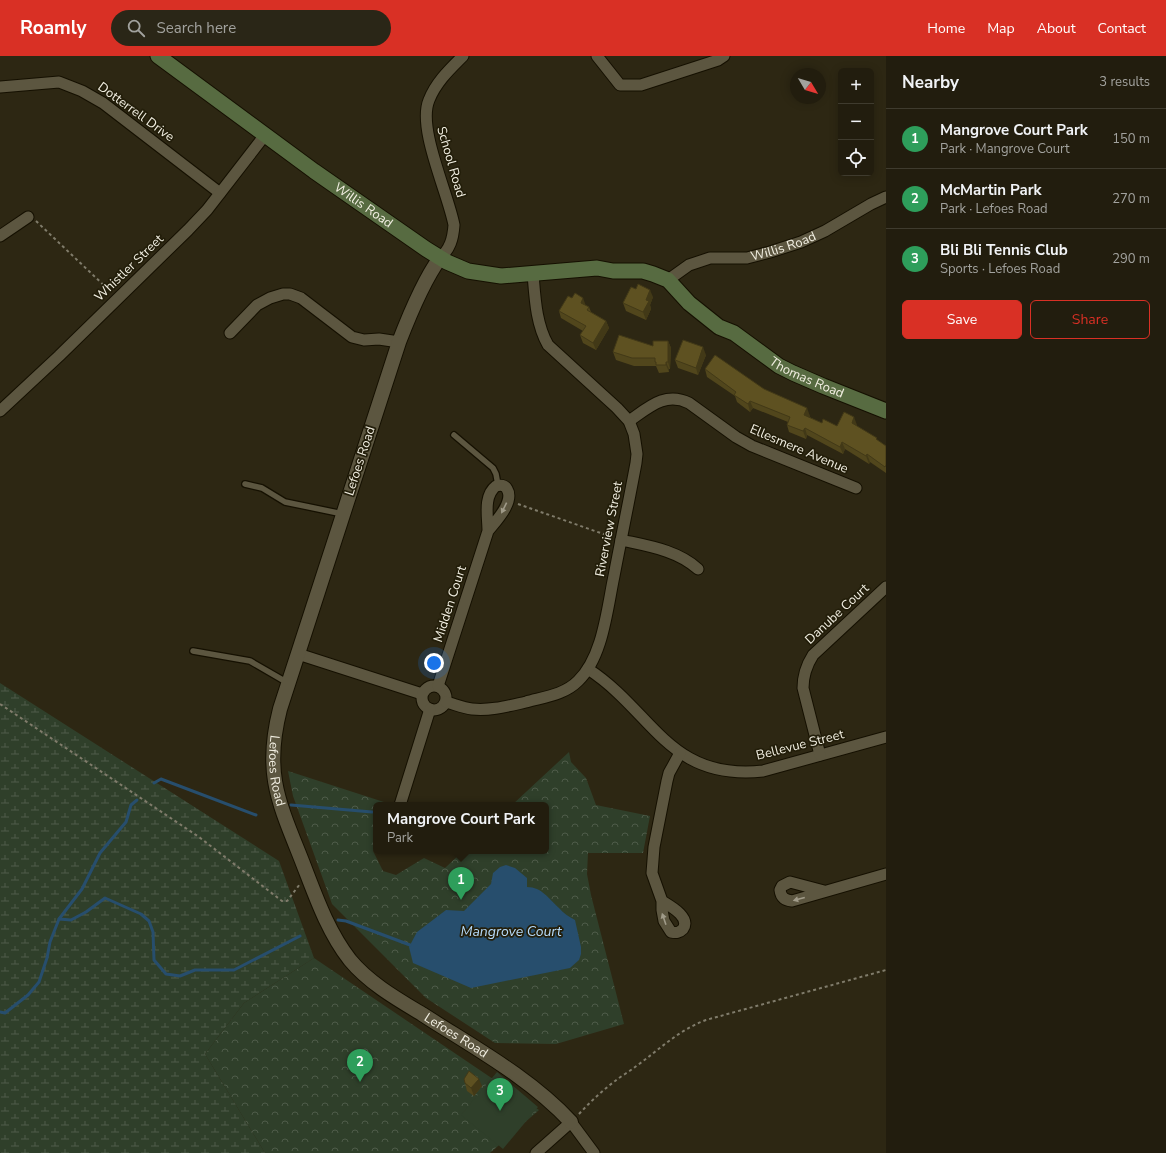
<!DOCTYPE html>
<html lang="en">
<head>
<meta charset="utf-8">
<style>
	body { margin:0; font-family:"Nunito Sans",sans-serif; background:#2a2617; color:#f1f3f6 }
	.controls { position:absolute; right:12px; top:12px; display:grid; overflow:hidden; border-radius:6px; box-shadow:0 2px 10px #0003 }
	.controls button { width:36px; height:36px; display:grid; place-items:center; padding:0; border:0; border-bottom:1px solid #3f3b2e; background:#221d0e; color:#f1f3f6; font:20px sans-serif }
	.compass { position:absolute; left:790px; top:12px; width:36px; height:36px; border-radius:50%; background:#221d0e; box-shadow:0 2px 10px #0003; rotate:128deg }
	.you { position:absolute; left:434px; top:607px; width:14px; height:14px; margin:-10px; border:3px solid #fff; border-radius:50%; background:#1a73e8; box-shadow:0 0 0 6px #1a73e833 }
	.badge { display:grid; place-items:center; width:26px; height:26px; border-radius:50%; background:#d93025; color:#fff; font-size:13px; font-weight:700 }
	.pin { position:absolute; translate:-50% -33px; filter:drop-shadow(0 1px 2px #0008) }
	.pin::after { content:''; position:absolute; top:21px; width:14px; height:12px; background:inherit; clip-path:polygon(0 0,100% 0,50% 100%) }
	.popup { position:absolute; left:373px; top:746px; width:176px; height:52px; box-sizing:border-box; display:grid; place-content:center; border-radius:6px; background:#221d0e; filter:drop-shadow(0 1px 3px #0005); font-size:13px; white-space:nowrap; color:#a2a29e }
	.popup b { font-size:15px; color:#f1f3f6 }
	.popup::after { content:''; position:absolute; left:50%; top:100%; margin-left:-8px; border:8px solid transparent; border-top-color:#221d0e }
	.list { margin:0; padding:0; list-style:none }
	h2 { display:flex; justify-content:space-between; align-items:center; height:52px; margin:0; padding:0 16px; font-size:17px }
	h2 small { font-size:13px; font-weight:400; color:#a2a29e }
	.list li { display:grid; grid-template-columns:26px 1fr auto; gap:12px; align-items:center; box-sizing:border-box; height:60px; padding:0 16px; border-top:1px solid #3f3b2e }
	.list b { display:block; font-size:15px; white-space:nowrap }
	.list p { margin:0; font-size:13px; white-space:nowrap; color:#a2a29e }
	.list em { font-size:13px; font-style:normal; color:#a2a29e }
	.actions { display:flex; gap:8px; padding:12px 16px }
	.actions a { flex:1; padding:9px 0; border:1px solid #d93025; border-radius:6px; text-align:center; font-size:14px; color:#d93025 }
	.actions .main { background:#d93025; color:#fff }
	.icon { flex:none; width:22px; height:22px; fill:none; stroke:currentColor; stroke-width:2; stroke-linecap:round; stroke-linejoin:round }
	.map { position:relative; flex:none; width:886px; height:1097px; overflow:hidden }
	header { display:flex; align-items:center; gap:24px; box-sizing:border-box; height:56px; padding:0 20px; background:#d93025; color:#fff }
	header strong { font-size:19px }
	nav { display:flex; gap:22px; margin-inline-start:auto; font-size:14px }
	.search { width:280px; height:36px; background:#2a2617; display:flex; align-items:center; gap:10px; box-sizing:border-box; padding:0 14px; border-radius:22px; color:#a2a29e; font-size:15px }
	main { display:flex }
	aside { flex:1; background:#221d0e }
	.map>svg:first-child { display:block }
</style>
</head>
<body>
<header>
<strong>Roamly</strong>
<div class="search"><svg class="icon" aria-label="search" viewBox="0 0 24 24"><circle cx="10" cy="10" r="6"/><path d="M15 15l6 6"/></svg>Search here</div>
<nav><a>Home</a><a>Map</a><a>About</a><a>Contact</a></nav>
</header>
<main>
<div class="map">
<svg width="886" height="1097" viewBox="0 0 886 1097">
	<defs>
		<pattern id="forest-crowns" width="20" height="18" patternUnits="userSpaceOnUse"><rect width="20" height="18" fill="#2f3f2a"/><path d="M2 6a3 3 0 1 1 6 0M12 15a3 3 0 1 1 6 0" fill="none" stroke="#4e5b49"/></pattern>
		<pattern id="wetland-marsh" width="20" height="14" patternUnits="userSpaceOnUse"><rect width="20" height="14" fill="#2f3f2a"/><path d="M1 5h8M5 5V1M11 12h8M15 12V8" fill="none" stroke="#4e5b49"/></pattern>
	</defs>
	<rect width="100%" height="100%" fill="#2d2713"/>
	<g fill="url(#forest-crowns)">
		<path d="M569,696l2,10 15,16 10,27 54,11 -7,37h-55l-1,21 4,21 33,129 -68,20 -61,-1 -69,-45 -94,-94 -39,-108 -5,-25 99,32 -1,2h-10v35l-3,11 10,20 13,4 28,-17 21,10 18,-17h83v-46h-34z"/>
		<path d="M314,902l225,152 -49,43h-225l-60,-99 39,-51z"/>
	</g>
	<path fill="url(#wetland-marsh)" d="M0,627l279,178 35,97 -70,45 -39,51 60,99h-265z"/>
	<path fill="#2f3f2a" d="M497,1016l41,35 -35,42 -42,-34z"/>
	<path fill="#274e6d" d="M506,809l9,3 12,10v9c15,0 22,12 32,21 4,5 10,9 16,12l6,27v7l-2,6 -9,8 -99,20 -58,-25 -4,-16 8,-15 29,-22 18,1 27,-27 2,-11 7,-6z"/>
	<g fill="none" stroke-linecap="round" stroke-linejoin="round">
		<g stroke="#274e6d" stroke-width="3">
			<path d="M154,727l7,-4 95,36"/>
			<path d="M291,749l81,7"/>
			<path d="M59,863l23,-30 18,-36 26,-31 5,-17 6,-5"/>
			<path d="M338,864l8,1 64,24"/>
			<path d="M0,956l5,1 23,-18 11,-13 8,-24 3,-16 9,-23 12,1 15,-8 19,-14 36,16 8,7 4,11 1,28 12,14 14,2 15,-6h39l66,-34"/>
		</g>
		<g stroke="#151001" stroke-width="8">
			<g id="service">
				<path d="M454,379l39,33 3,6 2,11"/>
				<path d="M245,428l17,4 23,14 58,12"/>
				<path d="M193,595l57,10 38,22"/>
			</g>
		</g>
		<g stroke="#151001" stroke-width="13">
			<g id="minor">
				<path d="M597,0l23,29h21l77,-25 6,-4"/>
				<path d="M0,31l59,-5 23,9 21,12 117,90"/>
				<path d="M0,180l28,-19"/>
				<path d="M440,202c10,-9 13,-19 14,-33 -6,-32 -37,-97 -25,-125 7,-18 21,-31 34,-44"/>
				<path id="s1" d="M668,224l21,-15 21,-7h37l23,-6 31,-10 24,-11 46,-27 15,-7"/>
				<path d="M230,277l27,-28 13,-7 13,-4h7l11,4 51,39 12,3 15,-1 20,3"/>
				<path d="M0,355l59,-55 129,-126 19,-20 58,-75"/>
				<path d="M629,365c19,-13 36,-30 60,-18l47,34 16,9 104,42"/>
				<path d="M621,484c27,6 56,10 77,29"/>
				<path d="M298,598l124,40"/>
				<path d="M588,613c66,43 80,112 175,102l123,-34"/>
				<circle cx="434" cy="642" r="12"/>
				<path d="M438,630l50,-155c0,-14 -5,-35 8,-45 4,-1 9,-1 11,3 8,13 -12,33 -19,42"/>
				<path d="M446,646c8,2 17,6 26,7 18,2 36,-3 54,-7 18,-5 38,-7 52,-21 25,-24 29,-72 36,-105 7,-37 15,-75 22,-113l1,-9 -3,-20 -5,-13 -12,-13 -69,-63c-12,-21 -13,-47 -15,-71"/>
				<path d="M820,699l-17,-67c0,-13 3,-22 10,-33l73,-68"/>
				<path d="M400,749l30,-96"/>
				<path d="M824,835l-34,-9 -8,4 -2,4c1,8 5,10 12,11l94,-27"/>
				<path d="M662,845c8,5 29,16 21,28 -4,4 -7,4 -12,3l-7,-11 -2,-11v-9l-10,-28 2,-26 13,-66 2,-8 11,-20"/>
				<path d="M536,1097l35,-31 23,31"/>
			</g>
		</g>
		<g stroke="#151001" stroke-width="16">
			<g id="tertiary">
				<path id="s2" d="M440,202c-17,23 -31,58 -41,84l-119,367c-15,59 -4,88 18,142 15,37 27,77 52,109 19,23 47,39 72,54 51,33 107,63 149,108"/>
			</g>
		</g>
		<g stroke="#151001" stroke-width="17">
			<g id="secondary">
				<path id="s3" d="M158,0l156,115 112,78 21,13 21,9 33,5 96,-8 16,3h30l10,3 15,6 21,23 30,24 15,6 45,33 14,7 30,13 63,25"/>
			</g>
		</g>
		<g stroke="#807c6b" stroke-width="2" stroke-dasharray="3 3" stroke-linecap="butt">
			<path d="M36,165l75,71"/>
			<path d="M518,448l94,33"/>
			<path d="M0,648l199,133 83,64h5l13,-17"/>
			<path d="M579,1058c11,-12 23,-23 36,-33 6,-5 14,-9 20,-14 24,-17 42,-36 71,-47l180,-50"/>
		</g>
		<use href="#service" stroke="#5c5640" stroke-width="5.5"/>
		<use href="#minor" stroke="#5c5640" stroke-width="11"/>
		<use href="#tertiary" stroke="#5c5640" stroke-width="14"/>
		<use href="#secondary" stroke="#576b41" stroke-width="15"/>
	</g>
	<g fill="#51461c">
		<path d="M653,241l-3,8 1,4 -5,11 -20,-9 -3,-8z"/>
		<path d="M586,250l3,1 2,5 15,9 3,7 -13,22 -13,-7 -3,-8 3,-4 -22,-13 -2,-7z"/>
		<path d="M668,285l3,7 -1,21h-1v3l-10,1 -3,-7h-22l-18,-6 -3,-8 40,-6z"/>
		<path d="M706,299l-8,20 -20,-7 -3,-8z"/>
		<path d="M705,313l59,20 46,27 -1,1 13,6 15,3 20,-1 -1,1 30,20v27l-16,-11 -1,2 -24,-15 -2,5 -36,-19 -1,4 -17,-7 -2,-7 1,-3 -35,-14 -3,4 -13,-10 -2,-6 -28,-19z"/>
		<path d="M465,1027l17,3 -8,10 -7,-5z"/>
	</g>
	<g fill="#423917">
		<path d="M650,234l3,7 -3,8 1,4 -5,11 -3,-8 3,-12z"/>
		<path d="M583,242l3,8 -5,-3z"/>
		<path d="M606,265l3,7 -13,22 -3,-7z"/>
		<path d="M668,285l3,7 -1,21 -2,-7z"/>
		<path d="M703,291l3,8 -8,20 -2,-7z"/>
		<path d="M666,306l3,7v3l-3,-7z"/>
		<path d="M750,345l3,7 -3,4 -2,-8z"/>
		<path d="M807,352l3,8 -3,7 -3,-8z"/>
		<path d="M854,361l3,8 -3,5 -2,-7z"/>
		<path d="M805,372l2,7 -1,4 -3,-8z"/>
		<path d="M842,386l3,7 -2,5 -3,-7z"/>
		<path d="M867,398l3,8 -1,2 -3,-8z"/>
		<path d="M479,1023l3,7 -8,10 -3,-8z"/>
	</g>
	<g fill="#5e5121" stroke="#423917">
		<path d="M638,228l12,6 -4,10 3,1 -6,11 -20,-9 8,-16 5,2z"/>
		<path d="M575,237l8,5 -2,5 8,4 -2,3 19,11 -13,22 -13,-8 6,-9 -27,-15 9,-15 4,2z"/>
		<path d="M619,279l34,11v-5h15v21h-2v3h-10v-3h-1v-4h-23l-19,-6z"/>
		<path d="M683,284l20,7 -7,21 -21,-8z"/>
		<path d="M715,299l49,34 43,19 -3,7 18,8 1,-4 14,7 7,-14 10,5 -2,6 25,15 -1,1 10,7v20h-1v1l-18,-13 -1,2 -24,-14 -2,5 -35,-19 -2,3 -16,-6 3,-8 -40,-16 -2,3 -14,-9 2,-3 -31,-23z"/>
		<path d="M469,1015l10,8 -8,9 -6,-5 -1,-4z"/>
	</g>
	<defs><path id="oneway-solid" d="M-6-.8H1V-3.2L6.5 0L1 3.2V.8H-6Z"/></defs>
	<g fill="#a09b89">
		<use href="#oneway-solid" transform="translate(504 452) rotate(116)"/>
		<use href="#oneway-solid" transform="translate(799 843) rotate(165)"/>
		<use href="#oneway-solid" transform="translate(664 863) rotate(-109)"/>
	</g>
	<g text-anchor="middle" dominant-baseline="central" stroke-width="3.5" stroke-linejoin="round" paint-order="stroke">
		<g font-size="13" fill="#f2efe2" stroke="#231e0a">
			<text transform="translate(136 56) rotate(36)">Dotterrell Drive</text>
			<text transform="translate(451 106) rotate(74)">School Road</text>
			<text stroke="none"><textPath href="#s3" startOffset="254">Willis Road</textPath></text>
			<text stroke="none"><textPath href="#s1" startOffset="123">Willis Road</textPath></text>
			<text transform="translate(129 212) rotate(-44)">Whistler Street</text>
			<text stroke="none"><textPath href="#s3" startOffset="752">Thomas Road</textPath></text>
			<text transform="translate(799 393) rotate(23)">Ellesmere Avenue</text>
			<text transform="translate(360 405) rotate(-72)">Lefoes Road</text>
			<text transform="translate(609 473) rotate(-79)">Riverview Street</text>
			<text transform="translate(450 548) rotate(-72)">Midden Court</text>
			<text transform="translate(837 558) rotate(-43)">Danube Court</text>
			<text transform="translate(800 689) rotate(-14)">Bellevue Street</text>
			<text stroke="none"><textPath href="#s2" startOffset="542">Lefoes Road</textPath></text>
			<text stroke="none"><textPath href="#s2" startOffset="878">Lefoes Road</textPath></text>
		</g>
		<g font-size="14" font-style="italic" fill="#b6dbfb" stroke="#231e0a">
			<text x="511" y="875">Mangrove Court</text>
		</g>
	</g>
</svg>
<div class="controls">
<button>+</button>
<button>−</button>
<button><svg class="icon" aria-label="locate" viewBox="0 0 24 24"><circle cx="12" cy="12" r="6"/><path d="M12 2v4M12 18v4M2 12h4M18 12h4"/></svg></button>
</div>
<svg class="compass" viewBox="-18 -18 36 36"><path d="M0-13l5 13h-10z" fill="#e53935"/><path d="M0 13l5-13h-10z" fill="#a2a29e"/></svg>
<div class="you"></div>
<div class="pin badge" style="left:461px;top:844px;background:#2e9e5b">1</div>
<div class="popup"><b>Mangrove Court Park</b>Park</div>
<div class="pin badge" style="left:360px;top:1026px;background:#2e9e5b">2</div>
<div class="pin badge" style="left:500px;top:1055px;background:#2e9e5b">3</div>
</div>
<aside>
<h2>Nearby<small>3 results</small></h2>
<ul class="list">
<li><span class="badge" style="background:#2e9e5b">1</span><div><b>Mangrove Court Park</b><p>Park · Mangrove Court</p></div><em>150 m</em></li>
<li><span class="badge" style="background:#2e9e5b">2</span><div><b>McMartin Park</b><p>Park · Lefoes Road</p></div><em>270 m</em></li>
<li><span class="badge" style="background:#2e9e5b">3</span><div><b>Bli Bli Tennis Club</b><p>Sports · Lefoes Road</p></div><em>290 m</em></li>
</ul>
<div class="actions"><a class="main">Save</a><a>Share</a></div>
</aside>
</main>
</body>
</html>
